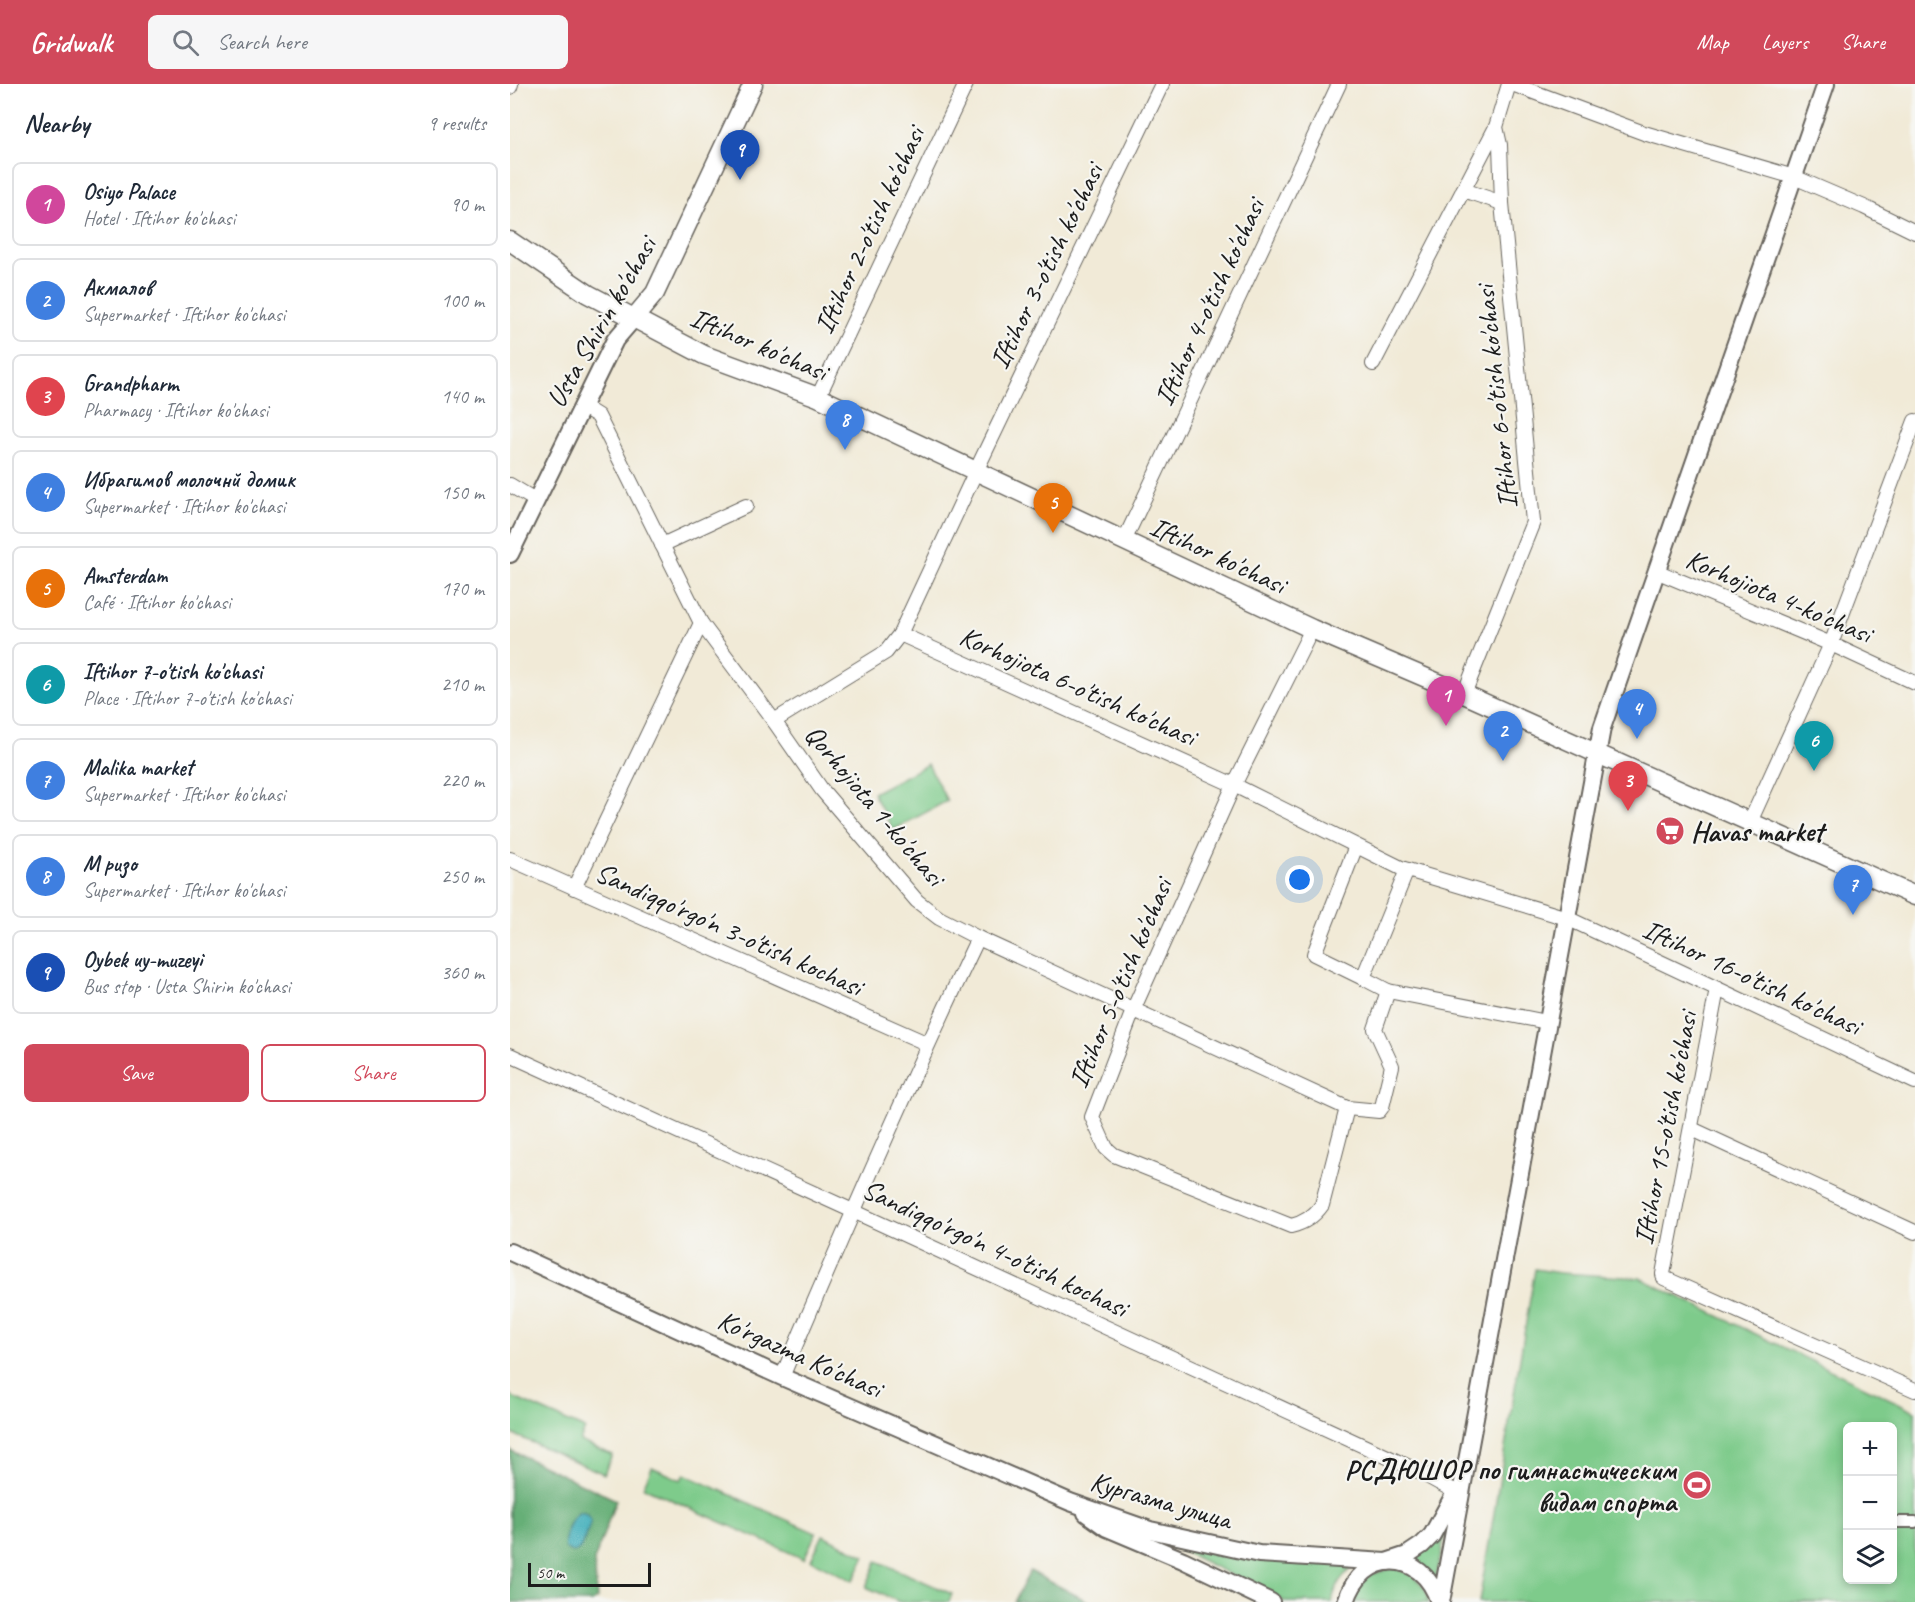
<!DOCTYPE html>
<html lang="en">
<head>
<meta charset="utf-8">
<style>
	body { margin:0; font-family:Caveat,sans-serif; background:#f6f6f7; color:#1f2937 }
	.controls { position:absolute; right:18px; bottom:18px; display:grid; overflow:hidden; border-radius:9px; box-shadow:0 3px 9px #0003 }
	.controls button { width:54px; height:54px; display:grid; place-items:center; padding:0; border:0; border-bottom:2px solid #e0e1e3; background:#fff; color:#1f2937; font:30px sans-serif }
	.scale { position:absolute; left:18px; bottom:15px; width:123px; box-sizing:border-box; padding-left:6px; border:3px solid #1c1c1c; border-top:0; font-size:16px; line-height:21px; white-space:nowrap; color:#1c1c1c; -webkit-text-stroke:4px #f6f6f2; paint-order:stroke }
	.you { position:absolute; left:790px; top:796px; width:21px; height:21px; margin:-15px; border:4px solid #fff; border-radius:50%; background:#1a73e8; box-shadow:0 0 0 9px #1a73e833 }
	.badge { display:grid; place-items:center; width:39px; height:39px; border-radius:50%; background:#d1495b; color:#fff; font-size:20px; font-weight:700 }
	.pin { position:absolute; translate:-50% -50px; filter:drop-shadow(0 2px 3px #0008) }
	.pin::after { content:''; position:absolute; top:32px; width:21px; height:18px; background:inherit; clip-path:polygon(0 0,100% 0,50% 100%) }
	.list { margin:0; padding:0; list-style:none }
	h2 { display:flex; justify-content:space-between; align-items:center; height:78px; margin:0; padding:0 24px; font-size:26px }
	h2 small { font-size:20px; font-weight:400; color:#747a83 }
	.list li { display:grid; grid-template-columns:39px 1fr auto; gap:18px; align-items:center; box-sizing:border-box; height:84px; margin:0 12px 12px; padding:0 12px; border:2px solid #e0e1e3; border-radius:9px }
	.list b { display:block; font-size:22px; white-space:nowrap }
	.list p { margin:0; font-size:20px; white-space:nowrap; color:#747a83 }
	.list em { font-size:20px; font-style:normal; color:#747a83 }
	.actions { display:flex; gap:12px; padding:18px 24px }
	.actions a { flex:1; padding:14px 0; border:2px solid #d1495b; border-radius:9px; text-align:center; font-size:21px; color:#d1495b }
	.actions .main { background:#d1495b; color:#fff }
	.icon { flex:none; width:33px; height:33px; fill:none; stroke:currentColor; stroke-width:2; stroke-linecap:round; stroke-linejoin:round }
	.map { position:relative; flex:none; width:1405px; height:1518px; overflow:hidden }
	header { display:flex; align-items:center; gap:36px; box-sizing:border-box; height:84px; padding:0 30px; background:#d1495b; color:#fff }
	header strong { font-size:28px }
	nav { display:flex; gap:33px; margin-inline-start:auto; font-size:21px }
	.search { width:420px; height:54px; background:#f6f6f7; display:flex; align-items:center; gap:15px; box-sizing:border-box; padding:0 21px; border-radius:9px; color:#747a83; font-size:22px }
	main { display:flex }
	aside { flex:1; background:#fff }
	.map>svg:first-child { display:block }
</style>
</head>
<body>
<header>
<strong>Gridwalk</strong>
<div class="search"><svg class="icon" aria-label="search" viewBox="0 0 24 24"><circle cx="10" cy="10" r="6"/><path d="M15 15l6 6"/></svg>Search here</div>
<nav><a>Map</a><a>Layers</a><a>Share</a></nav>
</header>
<main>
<aside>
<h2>Nearby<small>9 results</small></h2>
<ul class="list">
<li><span class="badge" style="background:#d1479c">1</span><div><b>Osiyo Palace</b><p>Hotel · Iftihor ko'chasi</p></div><em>90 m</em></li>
<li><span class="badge" style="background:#3f7fe0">2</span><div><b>Акмалов</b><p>Supermarket · Iftihor ko'chasi</p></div><em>100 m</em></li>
<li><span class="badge" style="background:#e0444e">3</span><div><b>Grandpharm</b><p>Pharmacy · Iftihor ko'chasi</p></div><em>140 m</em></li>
<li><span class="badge" style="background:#3f7fe0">4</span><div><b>Ибрагимов молочнй домик</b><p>Supermarket · Iftihor ko'chasi</p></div><em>150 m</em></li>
<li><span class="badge" style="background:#e8710a">5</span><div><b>Amsterdam</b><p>Café · Iftihor ko'chasi</p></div><em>170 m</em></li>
<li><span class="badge" style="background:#0f9aa8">6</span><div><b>Iftihor 7-o'tish ko'chasi</b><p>Place · Iftihor 7-o'tish ko'chasi</p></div><em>210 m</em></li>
<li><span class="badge" style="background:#3f7fe0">7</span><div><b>Malika market</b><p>Supermarket · Iftihor ko'chasi</p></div><em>220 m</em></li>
<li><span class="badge" style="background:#3f7fe0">8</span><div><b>М ризо</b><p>Supermarket · Iftihor ko'chasi</p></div><em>250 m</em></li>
<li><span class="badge" style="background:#1a4fb4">9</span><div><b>Oybek uy-muzeyi</b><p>Bus stop · Usta Shirin ko'chasi</p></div><em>360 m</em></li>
</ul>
<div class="actions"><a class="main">Save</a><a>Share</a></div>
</aside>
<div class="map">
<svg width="1405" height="1518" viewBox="0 0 1405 1518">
	<rect width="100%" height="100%" fill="#f6f6f2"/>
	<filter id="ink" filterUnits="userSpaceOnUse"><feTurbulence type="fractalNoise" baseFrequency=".0167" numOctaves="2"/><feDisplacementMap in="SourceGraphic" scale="12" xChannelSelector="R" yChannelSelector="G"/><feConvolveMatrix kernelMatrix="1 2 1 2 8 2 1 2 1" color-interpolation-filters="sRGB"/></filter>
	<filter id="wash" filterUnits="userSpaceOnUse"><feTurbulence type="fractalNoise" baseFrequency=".008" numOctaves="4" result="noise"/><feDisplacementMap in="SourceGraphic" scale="24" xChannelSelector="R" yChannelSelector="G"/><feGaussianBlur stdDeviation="1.35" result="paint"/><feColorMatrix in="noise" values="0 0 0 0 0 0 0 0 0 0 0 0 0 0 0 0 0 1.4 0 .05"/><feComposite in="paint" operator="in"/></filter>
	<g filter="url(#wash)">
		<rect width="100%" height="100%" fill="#f1ead7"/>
		<g fill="#7ecb8b" stroke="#4d7454" stroke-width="1.5" fill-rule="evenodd">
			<path d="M418,680l19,37 -54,29 -20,-37z"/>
			<path d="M1025,1185l25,4 80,5 275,133v191h-436zM1338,1342h44v154h-44z"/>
			<path d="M0,1312l75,33 -5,12 32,14 -8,19 -94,-41z"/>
			<path d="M142,1383l29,13 3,-6 132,59 -12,26 -161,-72z"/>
			<path d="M938,1434l-13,67 -25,-29z"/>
			<path d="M313,1451l42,21 -12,25 -42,-21z"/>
			<path d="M644,1453l201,28c-13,10 -20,21 -23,37h-46z"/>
			<path d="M367,1477l75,33 -3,8h-49l-34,-15z"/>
			<path d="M882,1484c18,3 35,15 37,34h-75l1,-7 14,-20z"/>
		</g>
		<g fill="#66af77" stroke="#41664a" stroke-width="1.5">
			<path d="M0,1366l106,50 -22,61 3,38 -5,3h-82z"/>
			<path d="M520,1487l59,31h-75z"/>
		</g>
		<path fill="#3dadba" stroke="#2c646b" stroke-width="1.5" d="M70,1428l7,2 4,6 -1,4c-4,11 -9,38 -25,24 -2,-10 5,-31 15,-36z"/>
	</g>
	<g filter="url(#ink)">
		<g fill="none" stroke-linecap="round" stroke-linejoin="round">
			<g stroke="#67645d" stroke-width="14">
				<path id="pedestrian" d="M1385,1438h20"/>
			</g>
			<g stroke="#67645d" stroke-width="16">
				<g id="minor">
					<path d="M1002,0l132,49 150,44 70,30 51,25"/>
					<path d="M0,3l1,-3"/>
					<path d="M953,106l39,13"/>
					<path d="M863,280l123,-237"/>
					<path d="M308,313l148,-313"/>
					<path d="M72,322l16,10 103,207 73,98 48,69 95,111 22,17 39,20 369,170 32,3 3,-4 10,-41 -17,-37 13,-38 -25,-13"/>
					<path d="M0,401l25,15"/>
					<path d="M614,457l215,-457"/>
					<path d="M152,461l84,-39"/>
					<path d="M1146,487l175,73 84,39"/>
					<path d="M802,545l-78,156 -100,223 -42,109 14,31 8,7 177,71c13,-3 24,-11 31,-21l25,-97"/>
					<path d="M390,550l334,151 167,83 166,50 348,164"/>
					<path d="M954,610l69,-172 -31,-319 -2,-58 -4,-18 13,-43"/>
					<path d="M264,637l112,-69 14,-18 76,-163 186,-387"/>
					<path d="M1240,738l81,-178 84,-223"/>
					<path d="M846,762l-42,108 49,24 44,-108"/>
					<path d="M0,775l418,185"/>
					<path d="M64,804l127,-265"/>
					<path d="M1207,905l-54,285 1,4 251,112"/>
					<path d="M878,907l159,31"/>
					<path d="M0,971l343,156 565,260 38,21"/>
					<path d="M1182,1045l223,103"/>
					<path d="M272,1293c63,-148 127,-294 196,-439"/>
				</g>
			</g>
			<g stroke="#67645d" stroke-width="20">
				<g id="tertiary">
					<path d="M0,470l105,-214 19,-22"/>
					<path d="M0,1168l272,125 288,125 80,28 109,24 127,8 21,-7 15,-10 10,-10 24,-44"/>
					<path d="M576,1429l21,15 76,32 88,42"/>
					<path d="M836,1518c16,-54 76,-54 93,0"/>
					<path d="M931,1518l161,-874 224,-644"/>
				</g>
			</g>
			<g stroke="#67645d" stroke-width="21">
				<g id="secondary">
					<path d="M0,157l78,53 116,61 114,42 494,232 152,65 451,202"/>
					<path d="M124,234l21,-25 98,-209"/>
				</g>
			</g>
			<use href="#pedestrian" stroke="#fff" stroke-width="10"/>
			<use href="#minor" stroke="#fff" stroke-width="14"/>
			<use href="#tertiary" stroke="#fff" stroke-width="16"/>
			<use href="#secondary" stroke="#fff" stroke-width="18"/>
		</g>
	</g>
	<defs>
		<g id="supermarket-disc" transform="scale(1.5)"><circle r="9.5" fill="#d1495b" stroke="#f6f6f2"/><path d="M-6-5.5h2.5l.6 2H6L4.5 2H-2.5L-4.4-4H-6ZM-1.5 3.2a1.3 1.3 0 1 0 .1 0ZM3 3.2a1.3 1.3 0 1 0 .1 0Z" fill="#fff"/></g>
		<g id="stadium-disc" transform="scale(1.5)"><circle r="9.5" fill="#d1495b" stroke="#f6f6f2"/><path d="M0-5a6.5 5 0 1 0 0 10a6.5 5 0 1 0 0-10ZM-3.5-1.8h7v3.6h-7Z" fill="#fff"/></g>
	</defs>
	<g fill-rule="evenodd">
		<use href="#supermarket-disc" x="1160" y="747"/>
		<use href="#stadium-disc" x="1187" y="1401"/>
	</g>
	<g text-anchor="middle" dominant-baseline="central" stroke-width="4.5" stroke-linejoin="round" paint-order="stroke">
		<g font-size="28" fill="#1c1c1c" stroke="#f6f6f2">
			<text transform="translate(359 146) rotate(-65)">Iftihor 2-o'tish ko'chasi</text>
			<text transform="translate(536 182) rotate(-64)">Iftihor 3-o'tish ko'chasi</text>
			<text transform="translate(699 218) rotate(-65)">Iftihor 4-o'tish ko'chasi</text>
			<text transform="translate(91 238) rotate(-60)">Usta Shirin ko'chasi</text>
			<text transform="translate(249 260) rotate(23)">Iftihor ko'chasi</text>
			<text transform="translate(986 313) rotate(-96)">Iftihor 6-o'tish ko'chasi</text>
			<text transform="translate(708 471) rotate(25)">Iftihor ko'chasi</text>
			<text transform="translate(1269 512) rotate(23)">Korhojiota 4-ko'chasi</text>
			<text transform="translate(568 602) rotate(24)">Korhojiota 6-o'tish ko'chasi</text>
			<text transform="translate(365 721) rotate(50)">Qorhojiota 1-ko'chasi</text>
			<text transform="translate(219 845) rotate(24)">Sandiqqo'rgo'n 3-o'tish kochasi</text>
			<text transform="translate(1242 893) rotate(25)">Iftihor 16-o'tish ko'chasi</text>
			<text transform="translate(610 899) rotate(-67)">Iftihor 5-o'tish ko'chasi</text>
			<text transform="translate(1155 1044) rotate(-79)">Iftihor 15-o'tish ko'chasi</text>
			<text transform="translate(485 1164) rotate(25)">Sandiqqo'rgo'n 4-o'tish kochasi</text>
			<text transform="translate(290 1270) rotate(24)">Ko'rgazma Ko'chasi</text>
			<text transform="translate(651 1416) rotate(16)">Кургазма улица</text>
		</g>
		<g font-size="28" font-weight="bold" fill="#1c1c1c" stroke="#f6f6f2" text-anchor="start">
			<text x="1181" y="747">Havas market</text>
			<text x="1166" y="1385" text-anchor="end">РСДЮШОР по гимнастическим<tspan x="1166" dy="32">видам спорта</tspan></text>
		</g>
	</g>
</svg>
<div class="controls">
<button>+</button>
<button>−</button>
<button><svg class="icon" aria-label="layers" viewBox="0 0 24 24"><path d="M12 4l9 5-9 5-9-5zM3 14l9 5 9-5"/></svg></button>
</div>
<div class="scale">50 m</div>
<div class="you"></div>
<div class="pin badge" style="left:936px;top:642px;background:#d1479c">1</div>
<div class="pin badge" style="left:993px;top:677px;background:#3f7fe0">2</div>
<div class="pin badge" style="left:1118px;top:727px;background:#e0444e">3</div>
<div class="pin badge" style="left:1127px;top:655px;background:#3f7fe0">4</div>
<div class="pin badge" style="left:543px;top:449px;background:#e8710a">5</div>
<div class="pin badge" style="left:1304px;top:687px;background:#0f9aa8">6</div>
<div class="pin badge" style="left:1343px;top:831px;background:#3f7fe0">7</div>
<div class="pin badge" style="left:335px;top:366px;background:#3f7fe0">8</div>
<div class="pin badge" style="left:230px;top:96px;background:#1a4fb4">9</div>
</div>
</main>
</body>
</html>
